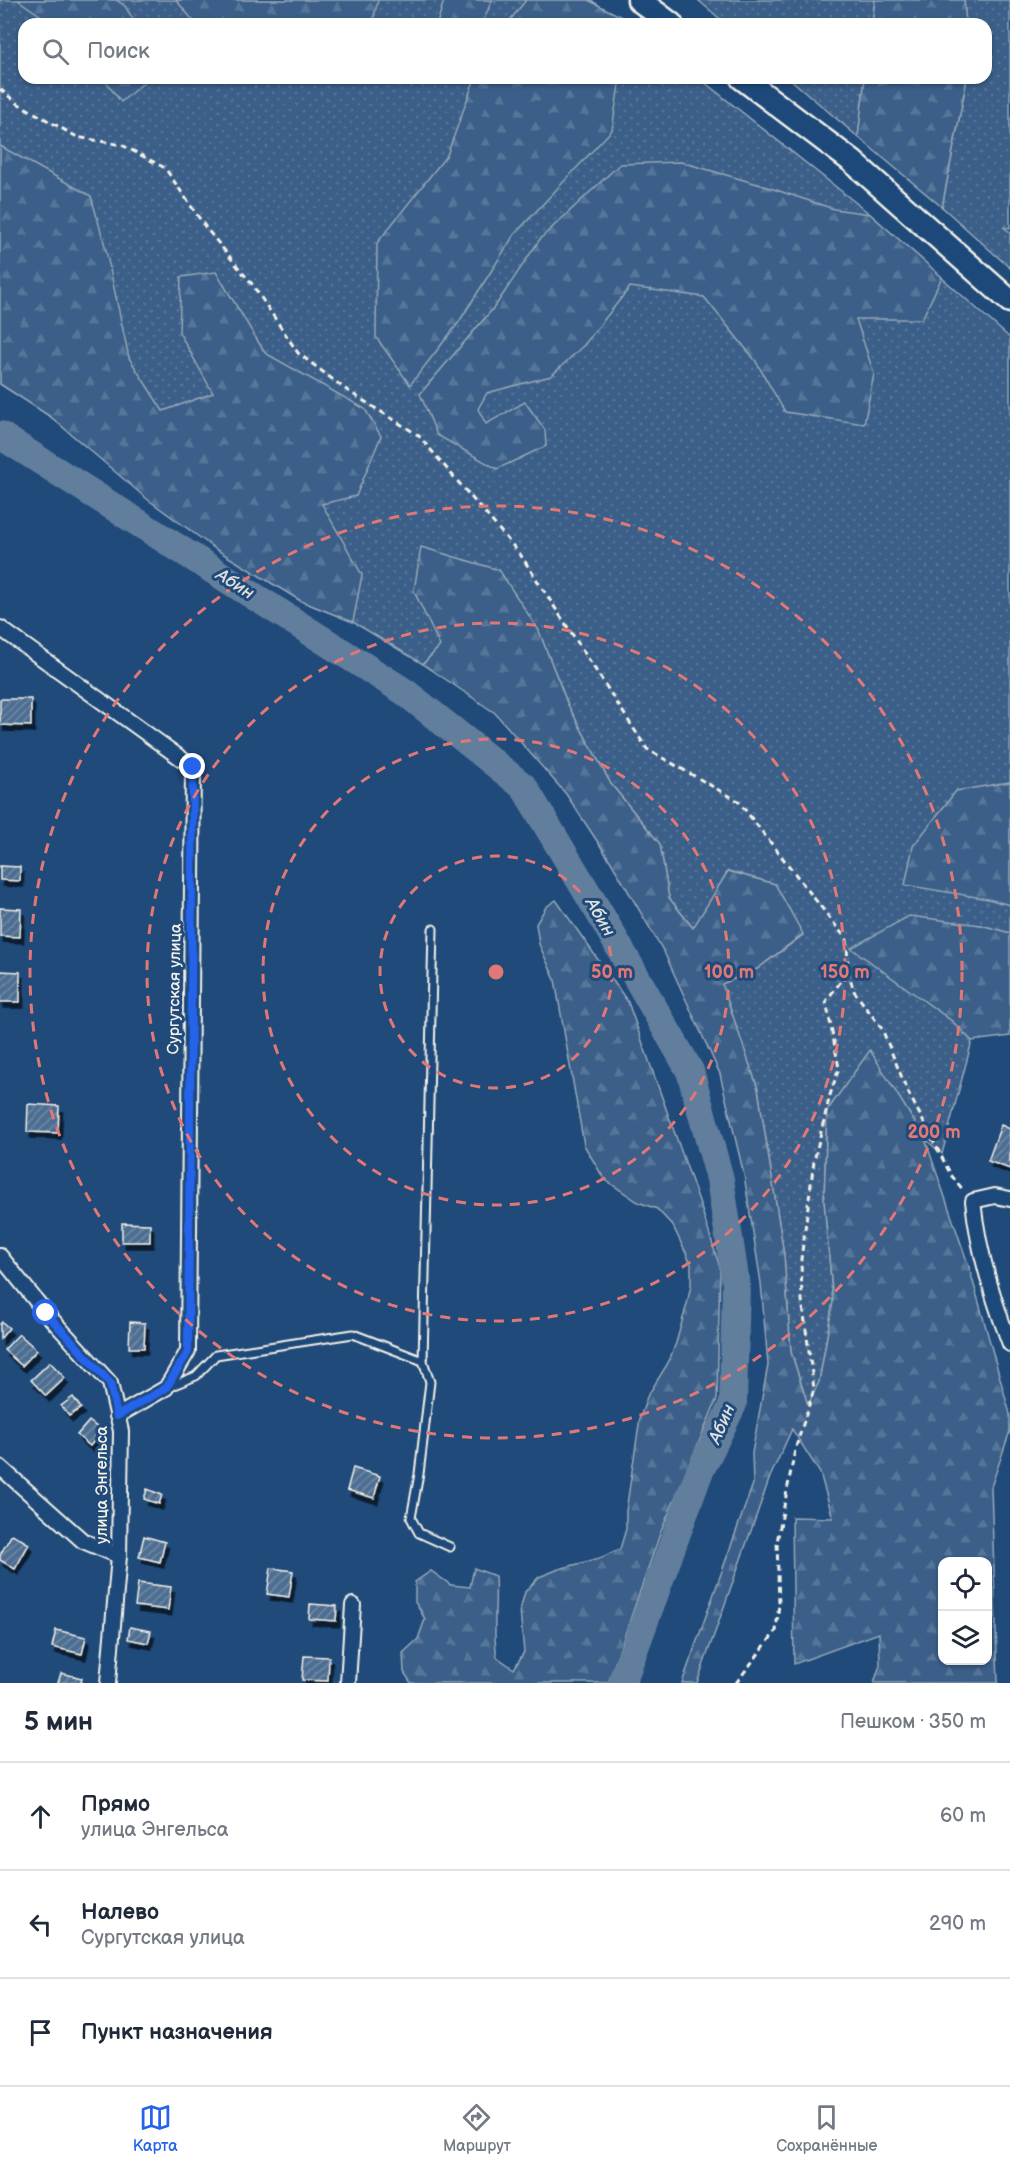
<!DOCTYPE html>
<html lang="ru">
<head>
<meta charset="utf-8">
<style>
	body { margin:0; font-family:"Balsamiq Sans",sans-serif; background:#f6f6f7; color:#1f2937 }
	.controls { position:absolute; right:18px; bottom:18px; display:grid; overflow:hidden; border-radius:12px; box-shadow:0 2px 4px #0004 }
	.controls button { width:54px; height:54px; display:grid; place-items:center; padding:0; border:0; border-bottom:2px solid #e0e1e3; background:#fff; color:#1f2937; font:30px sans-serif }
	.stop { position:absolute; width:18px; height:18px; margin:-14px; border:4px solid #2563eb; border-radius:50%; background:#fff }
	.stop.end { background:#2563eb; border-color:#fff; box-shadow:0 2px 6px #0008 }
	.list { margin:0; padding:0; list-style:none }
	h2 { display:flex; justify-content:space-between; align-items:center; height:78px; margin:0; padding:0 24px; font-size:26px }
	h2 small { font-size:20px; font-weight:400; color:#747a83 }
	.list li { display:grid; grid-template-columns:39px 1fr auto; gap:18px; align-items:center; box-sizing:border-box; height:108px; padding:0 24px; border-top:2px solid #e0e1e3 }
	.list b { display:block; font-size:22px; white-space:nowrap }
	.list p { margin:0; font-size:20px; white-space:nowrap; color:#747a83 }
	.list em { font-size:20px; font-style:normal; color:#747a83 }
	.icon { flex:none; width:33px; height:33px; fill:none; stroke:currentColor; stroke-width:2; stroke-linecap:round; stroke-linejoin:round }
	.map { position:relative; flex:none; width:1010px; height:1683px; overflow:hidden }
	.search { position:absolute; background:#fff; box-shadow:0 2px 4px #0004; left:18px; right:18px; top:18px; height:66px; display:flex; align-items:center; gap:15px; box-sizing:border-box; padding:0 21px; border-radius:18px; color:#747a83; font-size:22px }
	.sheet { height:402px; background:#fff }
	nav { display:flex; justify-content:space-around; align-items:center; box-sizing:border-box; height:84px; border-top:2px solid #e0e1e3; background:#fff; font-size:16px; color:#747a83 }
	nav a { display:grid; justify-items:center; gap:3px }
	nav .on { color:#2563eb }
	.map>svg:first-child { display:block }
</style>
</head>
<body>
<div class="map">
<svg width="1010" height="1683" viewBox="0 0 1010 1683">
	<defs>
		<pattern id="grass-dots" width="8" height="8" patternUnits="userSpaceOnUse" patternTransform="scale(1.5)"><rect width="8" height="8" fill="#3a5f88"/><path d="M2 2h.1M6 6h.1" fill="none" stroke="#577699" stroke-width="1.8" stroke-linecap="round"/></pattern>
		<pattern id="forest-firs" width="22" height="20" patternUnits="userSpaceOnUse" patternTransform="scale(1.5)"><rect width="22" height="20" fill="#3a5f88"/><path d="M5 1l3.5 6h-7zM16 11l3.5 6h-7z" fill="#577699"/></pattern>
		<pattern id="building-hatch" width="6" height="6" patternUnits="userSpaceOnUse" patternTransform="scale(1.5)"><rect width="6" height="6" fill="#4d6e92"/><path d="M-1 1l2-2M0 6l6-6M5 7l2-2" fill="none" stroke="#708aa6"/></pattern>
		<filter id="shadow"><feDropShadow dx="3.5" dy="6" stdDeviation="0" flood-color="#0009"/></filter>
	</defs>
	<rect width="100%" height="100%" fill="#1f4a7a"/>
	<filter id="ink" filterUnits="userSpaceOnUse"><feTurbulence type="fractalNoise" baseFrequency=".0167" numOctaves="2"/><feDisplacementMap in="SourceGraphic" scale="12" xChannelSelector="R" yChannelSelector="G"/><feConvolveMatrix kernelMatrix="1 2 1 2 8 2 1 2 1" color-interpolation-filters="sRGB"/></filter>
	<g filter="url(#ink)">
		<g fill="url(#grass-dots)" stroke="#97a8b8" stroke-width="1.5">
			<path d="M0,0h591l35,24h-602v54h675l171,136 140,124v595l-29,-8 -129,23 100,73 20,20 -30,113 -17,-15 -55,-88 -43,60 -3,89 9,102 -14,80 -11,24 -17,-54 -7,-97 -26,-166 -37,-105 36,-15 46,-34 -28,-51 -47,-13 -34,58 -25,-31 -9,-54 -49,-60 -43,-79 -30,-76 -124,-38 27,55 -18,18 -70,-42 -52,-21 -84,-51 -82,-62 -84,-71 -51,-33z"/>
			<path d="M698,0h177l-3,24h-146z"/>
			<path d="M964,0h46v228l-7,-1 7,5v36l-68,-61 25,-129h19v-54h-20z"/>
			<path d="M789,78h76l-7,59z"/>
		</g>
		<g fill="url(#forest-firs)" stroke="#97a8b8" stroke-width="1.5" fill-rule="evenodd">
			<path d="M18,0h98l9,6 11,18h-83z"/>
			<path d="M176,0h202l-6,24h-176z"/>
			<path d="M444,0h48l-7,17 -5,7h-43z"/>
			<path d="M526,0h62l40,20 -1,4h-120z"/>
			<path d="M875,0h89l2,24h-94z"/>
			<path d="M103,78h46l-28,24z"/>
			<path d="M475,78h145l-8,52 -98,105 -55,87 -49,63 -34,-48 1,-94 70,-88z"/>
			<path d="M865,78h102l-25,129 -84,-70z"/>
			<path d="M0,146l91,50 14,50 24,112 34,53 50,-18 -34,-61 2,-55 35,-5 49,81 100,56 16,27 -25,60 -34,8 40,71 -9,47 -52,-21 -84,-51 -70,-51 -96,-82 -51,-33z"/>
			<path d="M681,162l80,23 73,24 36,5 72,63 -20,42h-66l18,55 -10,50 -79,-12 -30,-52 -51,-63 -74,-10 -46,58 -33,31 -64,17 -9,16 8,15 39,-22 20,28 1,16 -49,23 -60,-34 -17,-41 76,-89 44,-66 80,-75z"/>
			<path d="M421,547l78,23 39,59 30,76 43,79 49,60 9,54 24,30 35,-57 47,13 28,50 -46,35 -35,15 36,105 26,166 7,97 17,53 11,-23 14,-80 -9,-102 3,-89 43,-61 55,89 44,128 41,147v17l-19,56 7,196h-124l6,-18 -1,-32 -85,31 -2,-147 41,1 -13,-45 -28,-44 -22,48 -73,206h-15l71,-199 -1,-31 16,-88 -7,-82 -17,-108 -24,-101 -56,-122 -53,-90 -45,-68 -71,-81 -72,-49 17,-18 -26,-55zM942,1562h46v98h-46z"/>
			<path d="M1010,782v123l-22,-6 -83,-14 8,-39 43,-55z"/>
			<path d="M556,900l72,102 72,202 20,64 -3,131 -57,135 -52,149h-197l-7,-11 -1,-19 15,-14 7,-20 -10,-17v-20l16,-11 20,14 19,2 4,-19 21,8c2,27 -3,54 2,81l17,12 10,-17 -4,-42 5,-18 14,-15 20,-8 41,-11 20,-9 6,-20v-18l14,-93 7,-21 21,-34 8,-20 11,-39 4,-19v-21l-18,-38 -16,-17 -19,-7 -34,-23 -20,-34 -29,-165 -16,-36 -3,-20 10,-17z"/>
			<path d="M909,916l72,9 29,8v103l-38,5 -20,-20 -101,-73z"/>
		</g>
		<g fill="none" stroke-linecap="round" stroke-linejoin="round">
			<path stroke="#627e9d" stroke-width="28" d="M0,435l405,257 119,95 79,132 87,152 30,108 16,105 -3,120 -34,69 -77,210"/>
		</g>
		<g fill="url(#building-hatch)" stroke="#f4f1e8" stroke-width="1.5" filter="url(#shadow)">
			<path d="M0,699h31v27l-31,-1z"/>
			<path d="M0,866l20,1v14l-20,-1z"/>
			<path d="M0,908l21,1 -1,28 -20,-1z"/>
			<path d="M0,971l20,1v30h-20z"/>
			<path d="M28,1104l31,2 -1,27 -31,-1z"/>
			<path d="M1001,1125l9,4v40l-22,-8z"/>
			<path d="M122,1223l28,1v18h-28z"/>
			<path d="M2,1322l7,6 -9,11v-15z"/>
			<path d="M130,1322l15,1 -1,25h-15z"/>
			<path d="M19,1334l18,16 -15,16 -18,-16z"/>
			<path d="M50,1362l15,16 -19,18 -15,-16z"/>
			<path d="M73,1397l8,11 -12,8 -8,-10z"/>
			<path d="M89,1421l13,10 -12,15 -13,-11z"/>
			<path d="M353,1468l27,8 -6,22 -27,-8z"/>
			<path d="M147,1489l15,6 -3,9 -15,-5z"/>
			<path d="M12,1534l17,10 -14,25 -15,-9v-5z"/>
			<path d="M144,1536l21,6 -5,20 -21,-5z"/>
			<path d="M271,1568l22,3 -4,26 -22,-3z"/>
			<path d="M138,1583l33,4 -3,23 -33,-4z"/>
			<path d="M310,1604l27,2 -1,15 -27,-2z"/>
			<path d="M130,1627l21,4 -3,12 -20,-4z"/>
			<path d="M56,1630l30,7 -4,17 -30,-7z"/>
			<path d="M304,1656l25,1 -1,24 -26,-1z"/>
			<path d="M61,1673l21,5 -1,5h-23z"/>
		</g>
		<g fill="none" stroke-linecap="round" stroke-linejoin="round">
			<g stroke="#f4f1e8" stroke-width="11">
				<g id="service">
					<path d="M423,1361l10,-432"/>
					<path d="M169,1387l27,-11 20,-21 137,-21 70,27 7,21 -11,92 -8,44 8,15 31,14"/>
				</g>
			</g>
			<g stroke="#f4f1e8" stroke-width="18">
				<g id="minor">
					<path d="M0,628l193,139 -5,584 -22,37 -49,28"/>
					<path d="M1010,1199l-15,-3 -22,5c5,50 19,96 37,143"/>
					<path d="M0,1256l46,57 64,70 11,48 -2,125 -11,127"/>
					<path d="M0,1467l83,74 36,15"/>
					<path d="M348,1683l5,-78"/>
				</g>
			</g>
			<g stroke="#f4f1e8" stroke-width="27">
				<g id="trunk">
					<path d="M639,0l32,24"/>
					<path d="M742,78l111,84 157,139"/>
				</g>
			</g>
			<g stroke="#f4f1e8" stroke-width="3" stroke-dasharray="6 4.5" stroke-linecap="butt">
				<path d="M0,89l17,14 60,34 45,8 43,23 41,60 46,56 46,69 50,38 70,44 102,119 127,195 91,52 109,139 1,32 6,19 28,38 25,61 44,85 13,16"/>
				<path d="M736,1683l40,-52 3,-27 -2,-62 18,-92 19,-61 -12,-89 -1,-41 13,-98 16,-66 9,-27 -13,-67 22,-29"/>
			</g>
			<use href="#service" stroke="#1f4a7a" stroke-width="7"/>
			<use href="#minor" stroke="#1f4a7a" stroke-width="14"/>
			<use href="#trunk" stroke="#1f4a7a" stroke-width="22"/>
		</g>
	</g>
	<g fill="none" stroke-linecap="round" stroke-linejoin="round" filter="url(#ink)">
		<path stroke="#2563eb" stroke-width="8" d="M46,1313l64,70 7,33 49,-28 22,-36 5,-585"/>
	</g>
	<g fill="none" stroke="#e27875" stroke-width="3" stroke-dasharray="10 8">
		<circle cx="496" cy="972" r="116"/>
		<circle cx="496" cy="972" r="233"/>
		<circle cx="496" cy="972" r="349"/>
		<circle cx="496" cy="972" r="466"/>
	</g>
	<g text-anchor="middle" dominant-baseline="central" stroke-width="6" stroke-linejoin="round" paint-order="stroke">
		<g font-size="16" fill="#f4f1e8" stroke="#1f4a7a">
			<text transform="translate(175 989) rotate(-89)">Сургутская улица</text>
			<text transform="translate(102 1485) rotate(-90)">улица Энгельса</text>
		</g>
		<g font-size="18" font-style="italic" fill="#dee0dd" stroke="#1f4a7a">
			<text transform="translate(235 584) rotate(32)">Абин</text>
			<text transform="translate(600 917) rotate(60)">Абин</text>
			<text transform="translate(722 1424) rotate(-67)">Абин</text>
		</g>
	</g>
	<circle cx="496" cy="972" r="9" fill="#e27875" stroke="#1f4a7a" stroke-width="3"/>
	<g font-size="18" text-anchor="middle" font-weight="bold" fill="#e27875" stroke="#1f4a7a" stroke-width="6" stroke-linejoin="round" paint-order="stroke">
		<text x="612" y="978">50 m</text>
		<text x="729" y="978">100 m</text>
		<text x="845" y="978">150 m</text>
		<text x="934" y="1138">200 m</text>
	</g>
</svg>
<div class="controls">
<button><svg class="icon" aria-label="locate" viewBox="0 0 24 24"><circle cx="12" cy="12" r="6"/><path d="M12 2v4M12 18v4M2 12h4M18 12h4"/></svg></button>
<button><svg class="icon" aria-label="layers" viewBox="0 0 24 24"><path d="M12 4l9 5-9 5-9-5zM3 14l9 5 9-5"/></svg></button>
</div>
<div class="stop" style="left:46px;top:1313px"></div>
<div class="stop end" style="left:193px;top:767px"></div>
<div class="search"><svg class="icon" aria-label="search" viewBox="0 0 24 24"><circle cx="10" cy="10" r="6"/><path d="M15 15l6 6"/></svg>Поиск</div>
</div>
<section class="sheet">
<h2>5 мин<small>Пешком · 350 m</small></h2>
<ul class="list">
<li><svg class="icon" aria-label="ahead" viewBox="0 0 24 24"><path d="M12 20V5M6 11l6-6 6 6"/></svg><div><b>Прямо</b><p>улица Энгельса</p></div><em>60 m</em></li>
<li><svg class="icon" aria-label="left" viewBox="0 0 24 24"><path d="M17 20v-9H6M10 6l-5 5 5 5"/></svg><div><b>Налево</b><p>Сургутская улица</p></div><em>290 m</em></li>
<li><svg class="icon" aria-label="arrive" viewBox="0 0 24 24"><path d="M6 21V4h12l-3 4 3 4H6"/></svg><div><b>Пункт назначения</b></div></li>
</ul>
</section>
<nav>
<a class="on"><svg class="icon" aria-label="map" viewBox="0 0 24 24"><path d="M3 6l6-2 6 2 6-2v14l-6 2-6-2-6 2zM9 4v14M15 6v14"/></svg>Карта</a>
<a><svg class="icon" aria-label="directions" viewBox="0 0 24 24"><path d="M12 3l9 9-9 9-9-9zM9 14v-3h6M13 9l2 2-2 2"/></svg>Маршрут</a>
<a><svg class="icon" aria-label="saved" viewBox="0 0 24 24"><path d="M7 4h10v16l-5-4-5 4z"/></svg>Сохранённые</a>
</nav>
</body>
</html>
